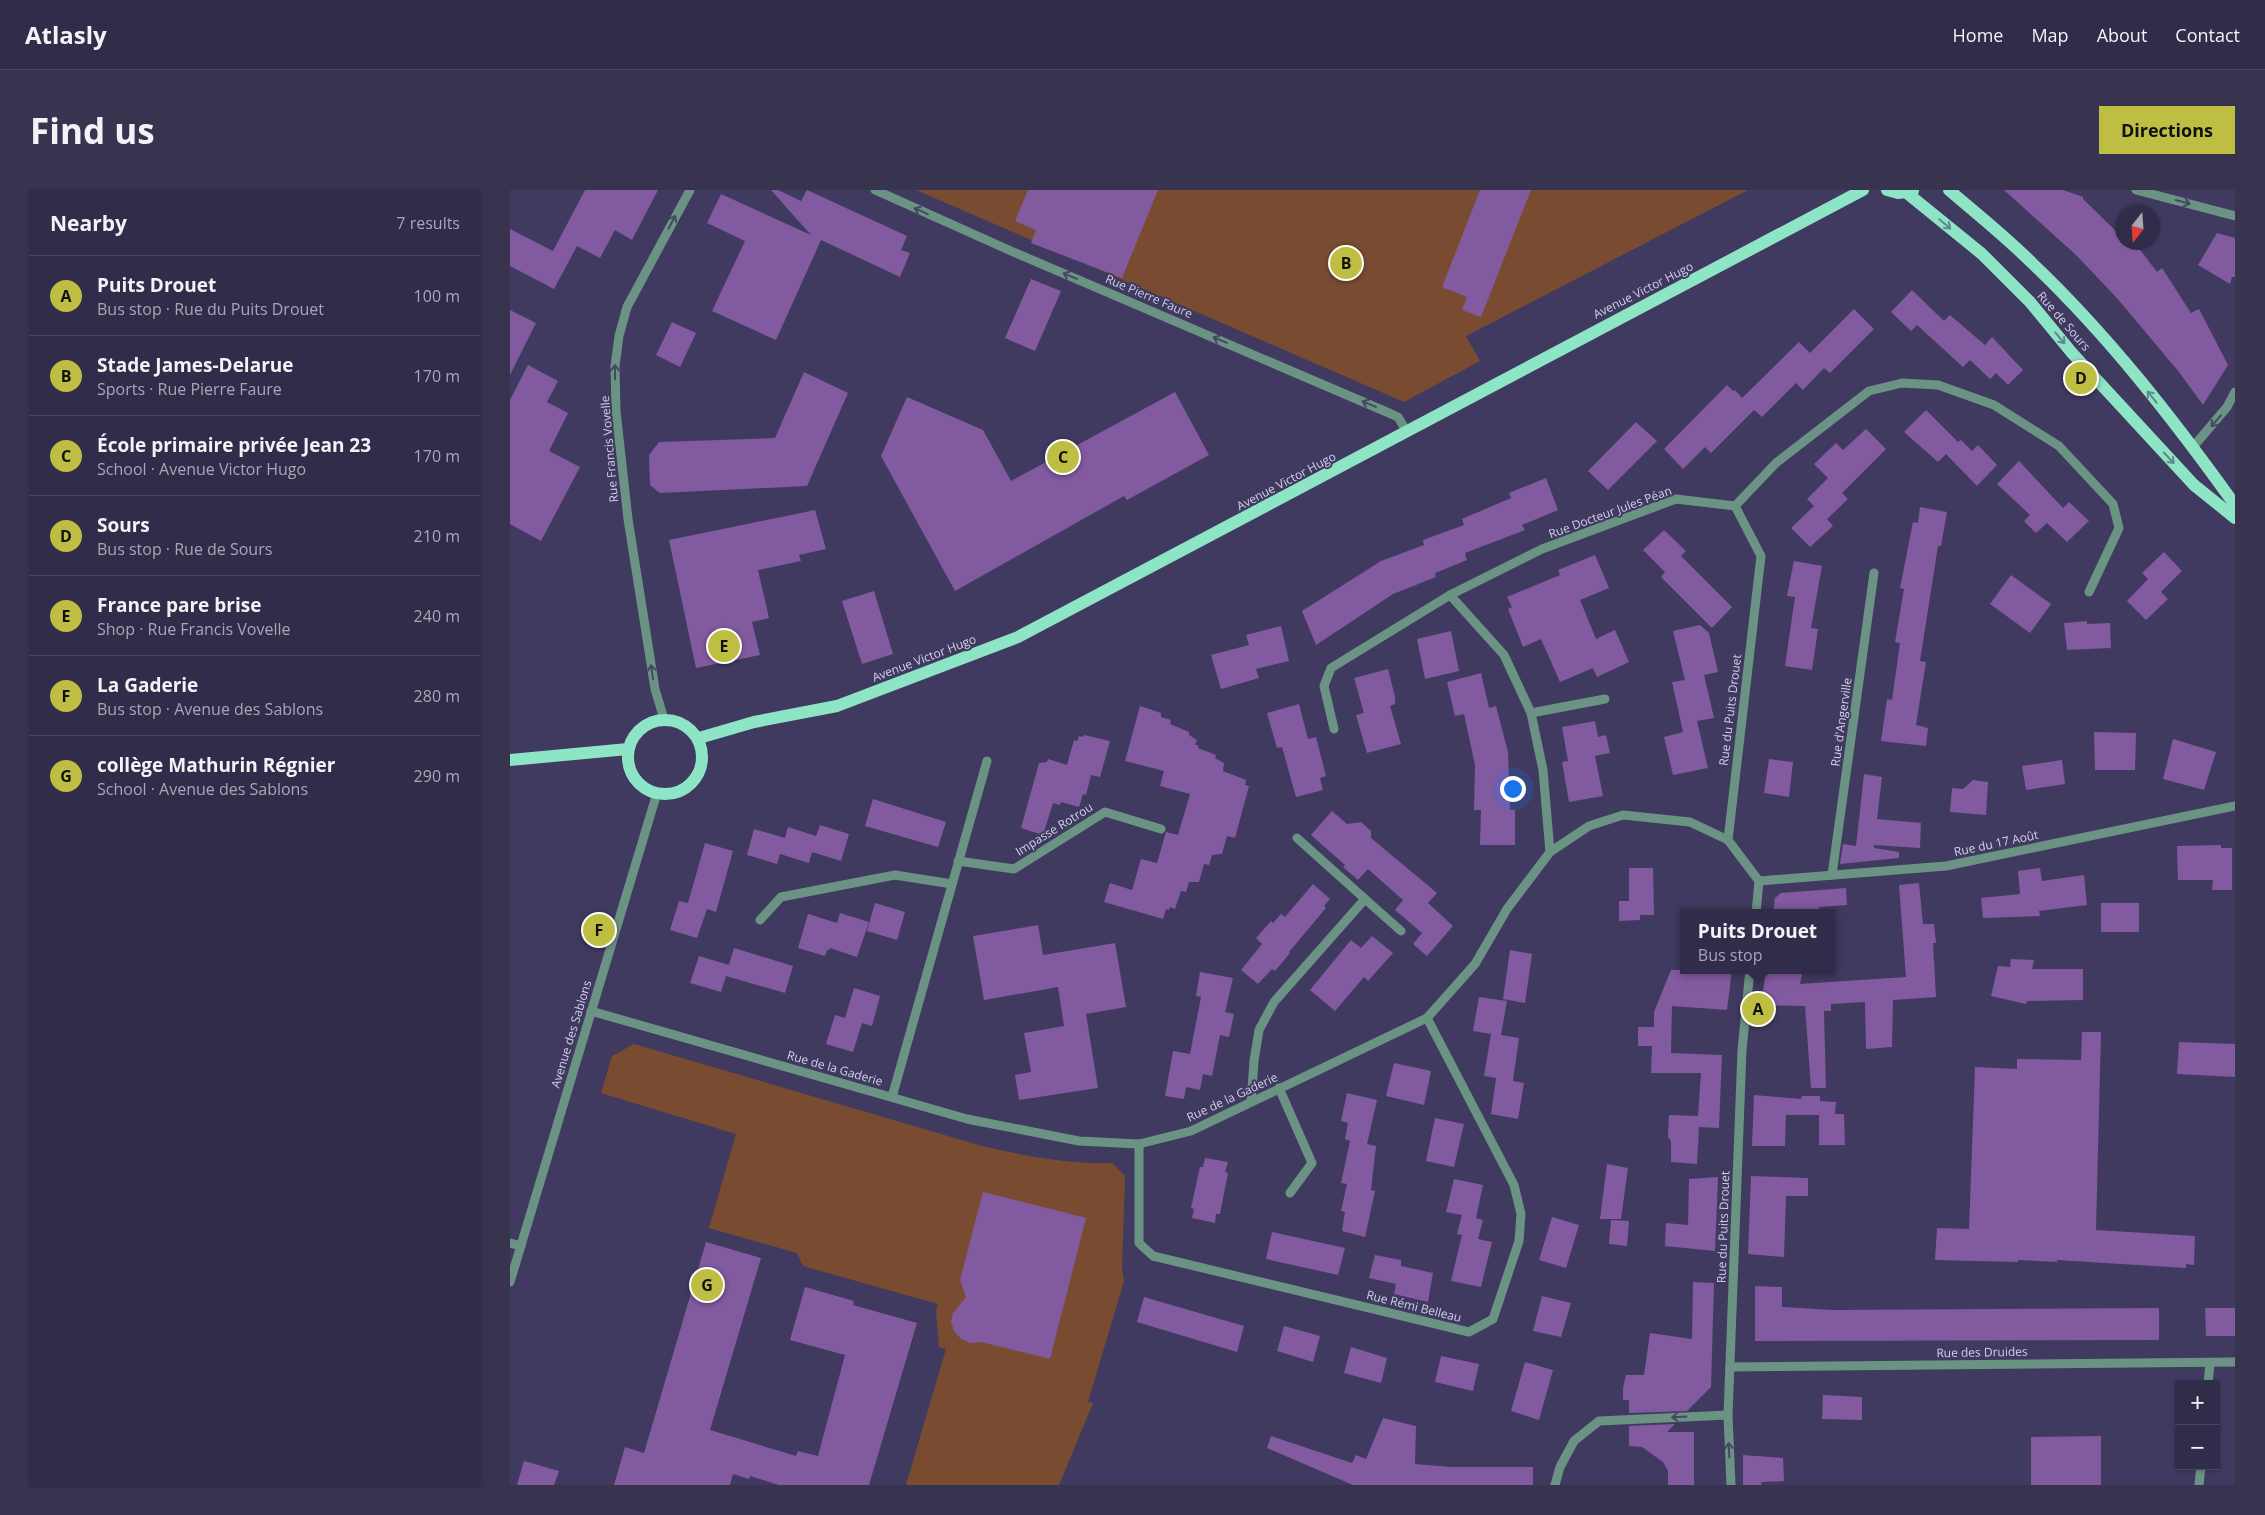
<!DOCTYPE html>
<html lang="en">
<head>
<meta charset="utf-8">
<style>
	body { margin:0; font-family:"Open Sans",sans-serif; background:#383450; color:#f1f3f6 }
	.controls { position:absolute; right:15px; bottom:15px; display:grid; overflow:hidden; border-radius:0px; box-shadow:0 1px 4px #0004 }
	.controls button { width:45px; height:45px; display:grid; place-items:center; padding:0; border:0; border-bottom:1px solid #4b4861; background:#302c49; color:#f1f3f6; font:25px sans-serif }
	.compass { position:absolute; left:1605px; top:15px; width:45px; height:45px; border-radius:50%; background:#302c49; box-shadow:0 1px 4px #0004; rotate:197deg }
	.you { position:absolute; left:1002px; top:598px; width:18px; height:18px; margin:-12px; border:4px solid #fff; border-radius:50%; background:#1a73e8; box-shadow:0 0 0 8px #1a73e833 }
	.badge { display:grid; place-items:center; width:32px; height:32px; border-radius:50%; background:#bebf42; color:#111; font-size:16px; font-weight:700 }
	.pin { position:absolute; translate:-50% -50%; border:2px solid #fff; box-shadow:0 1px 5px #0006 }
	.popup { position:absolute; left:1170px; top:719px; width:155px; height:65px; box-sizing:border-box; display:grid; place-content:center; border-radius:0px; background:#302c49; filter:drop-shadow(0 1px 4px #0005); font-size:16px; white-space:nowrap; color:#a8a7b4 }
	.popup b { font-size:19px; color:#f1f3f6 }
	.popup::after { content:''; position:absolute; left:50%; top:100%; margin-left:-10px; border:10px solid transparent; border-top-color:#302c49 }
	.list { margin:0; padding:0; list-style:none }
	h2 { display:flex; justify-content:space-between; align-items:center; height:65px; margin:0; padding:0 20px; font-size:21px }
	h2 small { font-size:16px; font-weight:400; color:#a8a7b4 }
	.list li { display:grid; grid-template-columns:32px 1fr auto; gap:15px; align-items:center; box-sizing:border-box; height:80px; padding:0 20px; border-top:1px solid #4b4861 }
	.list b { display:block; font-size:19px; white-space:nowrap }
	.list p { margin:0; font-size:16px; white-space:nowrap; color:#a8a7b4 }
	.list em { font-size:16px; font-style:normal; color:#a8a7b4 }
	.map { position:relative; flex:none; width:1725px; height:1295px; overflow:hidden; border-radius:0px }
	header { display:flex; align-items:center; gap:30px; box-sizing:border-box; height:70px; padding:0 25px; background:#302c49; border-bottom:1px solid #4b4861 }
	header strong { font-size:24px }
	nav { display:flex; gap:28px; margin-inline-start:auto; font-size:18px }
	.intro { display:flex; align-items:center; justify-content:space-between; box-sizing:border-box; height:120px; padding:0 30px }
	h1 { margin:0; font-size:35px }
	.button { padding:12px 22px; border-radius:0px; background:#bebf42; color:#111; font-size:18px; font-weight:700 }
	main { display:flex; gap:30px; padding:0 30px }
	aside { flex:1; background:#302c49; border-radius:0px; box-shadow:0 1px 4px #0004 }
	.map>svg:first-child { display:block }
</style>
</head>
<body>
<header>
<strong>Atlasly</strong>
<nav><a>Home</a><a>Map</a><a>About</a><a>Contact</a></nav>
</header>
<div class="intro"><h1>Find us</h1><a class="button">Directions</a></div>
<main>
<aside>
<h2>Nearby<small>7 results</small></h2>
<ul class="list">
<li><span class="badge">A</span><div><b>Puits Drouet</b><p>Bus stop · Rue du Puits Drouet</p></div><em>100 m</em></li>
<li><span class="badge">B</span><div><b>Stade James-Delarue</b><p>Sports · Rue Pierre Faure</p></div><em>170 m</em></li>
<li><span class="badge">C</span><div><b>École primaire privée Jean 23</b><p>School · Avenue Victor Hugo</p></div><em>170 m</em></li>
<li><span class="badge">D</span><div><b>Sours</b><p>Bus stop · Rue de Sours</p></div><em>210 m</em></li>
<li><span class="badge">E</span><div><b>France pare brise</b><p>Shop · Rue Francis Vovelle</p></div><em>240 m</em></li>
<li><span class="badge">F</span><div><b>La Gaderie</b><p>Bus stop · Avenue des Sablons</p></div><em>280 m</em></li>
<li><span class="badge">G</span><div><b>collège Mathurin Régnier</b><p>School · Avenue des Sablons</p></div><em>290 m</em></li>
</ul>
</aside>
<div class="map">
<svg width="1725" height="1295" viewBox="0 0 1725 1295">
	<rect width="100%" height="100%" fill="#403a61"/>
	<g fill="#794c32">
		<path d="M406,0h832l-282,146 14,25 -76,41z"/>
		<path d="M124,854l348,102c43,10 85,18 130,17l13,13 -3,93 2,12 -36,121 5,1 -34,82h-153l40,-136 -7,-2 -3,-37 2,-6 -135,-38 -6,-13 -88,-25 27,-94 -135,-41 11,-37z"/>
	</g>
	<g fill="#825a9f">
		<path d="M75,0h73l-26,50 -17,-10 -15,28 -23,-12 -23,43 -44,-23v-37l43,22z"/>
		<path d="M261,0h7l23,11 6,-11 100,46 -6,14 9,3 -10,24 -79,-37 -45,100 -64,-29 33,-70 -38,-18 14,-29 90,41z"/>
		<path d="M518,0h130l-36,88 -91,-35 5,-13 -21,-9z"/>
		<path d="M970,0h51l-50,127 -19,-7 5,-13 -25,-10z"/>
		<path d="M1494,0h59l20,7v2l39,38v5h12l23,30 5,-4 29,45 8,-4 29,56 -25,40 -24,-33 -63,-75 -40,-42z"/>
		<path d="M1707,43l18,5v39h-3l-2,7 -32,-19z"/>
		<path d="M521,89l30,12 -26,60 -30,-13z"/>
		<path d="M1402,100l32,31 6,-6 35,30 7,-8 31,33 -15,15 -12,-12 -6,6 -20,-19 -7,7 -46,-42 -6,6 -20,-19z"/>
		<path d="M1344,119l20,20 -44,44 -6,-5 -21,22 -7,-7 -34,34 -8,-7 -43,43 -6,-6 -22,22 -19,-20 63,-64 6,6 2,-1 7,8 57,-56 11,11z"/>
		<path d="M0,120l26,13 -26,52z"/>
		<path d="M162,132l24,11 -16,34 -24,-12z"/>
		<path d="M18,175l30,16 -11,21 21,11 -19,38 31,16 -39,74 -31,-17v-124z"/>
		<path d="M294,182l44,21 -41,93 -147,7 -10,-8 -1,-30 10,-13 116,-4z"/>
		<path d="M665,202l34,63 -82,45 -3,-4 -169,95 -74,-135 26,-59 76,33 28,51z"/>
		<path d="M1416,220l32,32 3,-2 11,11 6,-6 19,20 -20,21 -31,-32 -8,8 -34,-30z"/>
		<path d="M1126,232l21,19 -49,49 -20,-19z"/>
		<path d="M1356,239l20,20 -44,44 6,6 -21,20 6,7 -23,21 -19,-19 23,-22 -7,-7 21,-21 -14,-14 22,-21 7,7z"/>
		<path d="M1509,271l44,47 6,-6 20,19 -22,21 -20,-19 -11,10 -12,-12 6,-6 -33,-31z"/>
		<path d="M1036,288l12,32 -36,15 3,5 -60,23 2,7 -32,13 1,4 -43,17 -77,51 -14,-34 79,-50 43,-16 -1,-5 41,-15 -2,-6 49,-21 -2,-5z"/>
		<path d="M1410,317l27,5 -6,34h-3l-18,115 6,1 -10,63 12,3 -2,18 -45,-5 6,-42 5,1 8,-57 -5,-1 9,-53 -4,-1 13,-66 5,1z"/>
		<path d="M305,320l11,39 -27,6 2,6 -43,9 11,48 -17,4 8,33 -64,13 -27,-128z"/>
		<path d="M1154,340l22,21 -5,5 51,51 -20,21 -51,-51 4,-5 -22,-22z"/>
		<path d="M1654,362l18,19 -21,21 7,7 -22,21 -19,-19 21,-22 -6,-6z"/>
		<path d="M1085,365l14,33 -29,12 16,39 19,-9 14,32 -32,15 -4,-9 -33,14 -19,-43 -18,8 -15,-38 4,-2 -5,-10 53,-22 -2,-5z"/>
		<path d="M1284,371l28,5 -11,62 7,1 -6,41 -27,-4 10,-69 -8,-1z"/>
		<path d="M1501,385l40,29 -21,29 -40,-29z"/>
		<path d="M364,401l19,63 -31,10 -20,-63z"/>
		<path d="M1577,431v3l23,-1 1,25 -44,2 -3,-27z"/>
		<path d="M1190,435l9,8 9,39 -14,3 10,43 -17,3 11,47 -35,7 -9,-38 19,-5 -11,-50 13,-2 -12,-49z"/>
		<path d="M771,436l8,35 -33,8 3,9 -38,11 -10,-34 38,-10 -3,-10z"/>
		<path d="M941,441l8,40 -34,8 -8,-40z"/>
		<path d="M878,479l7,28v7l-5,2 11,38 -34,9 -11,-38 8,-2 -10,-35z"/>
		<path d="M971,483l8,35 7,-2 12,46 2,58h5v35h-35l1,-35h-7l1,-45 -11,-51 -9,2 -8,-34z"/>
		<path d="M789,514l9,35 8,-2 10,39 -6,2 3,12 -27,7 -14,-50 -5,1 -10,-35z"/>
		<path d="M630,516l21,7v4l10,3 -1,4 19,8v3l8,5 -2,5h3v3l18,7 -1,3 9,5 -1,8 23,9 -1,5 4,1 -14,52 -8,-2 -5,18 -10,1 -3,10 -5,-1 -5,18h-10l-3,10 -5,-1 -6,18 -5,-2 -1,3 -3,-1 -3,10 -59,-17 6,-19 22,7 9,-31 16,4 9,-31 12,3 12,-41 -30,-8 4,-15 -39,-10z"/>
		<path d="M1085,531l3,16 8,-2 4,18 -15,3 8,40 -34,6 -7,-40 6,-1 -6,-34z"/>
		<path d="M1584,542l42,1 -1,37h-40z"/>
		<path d="M574,545l26,6 -10,36 -9,-2 -5,20 -3,-1 -4,13 -18,-5 -1,3 -7,-2 -10,32 -22,-7 18,-65 8,-1 1,-3 19,6 7,-25 3,1 2,-5 4,1z"/>
		<path d="M1663,549l43,13 -12,38 -41,-11z"/>
		<path d="M1259,569l24,3 -4,35 -25,-4z"/>
		<path d="M1552,570l3,24 -39,6 -4,-24z"/>
		<path d="M1354,584l18,3 -5,42 44,4 -1,25 -46,-3v3l25,4v6l-59,6 3,-20 13,2z"/>
		<path d="M1463,590l15,2 -2,33 -36,-3 2,-24 11,1z"/>
		<path d="M363,609l73,23 -8,25 -73,-21z"/>
		<path d="M822,621l15,13 14,-2 10,9v7l66,55 -9,10 25,23 -26,30 -14,-12 9,-11 -27,-23 8,-10 -35,-31 -10,11 -15,-13 2,-2 -34,-30z"/>
		<path d="M310,635l29,9 -8,27 -29,-9 -3,11 -29,-9 -3,10 -30,-9 7,-26 31,9 3,-11 28,9z"/>
		<path d="M195,653l28,8 -17,61 -9,-3 -10,29 -27,-8 9,-29 9,2z"/>
		<path d="M1711,655v3h11v42h-20l1,-10h-35l-1,-34z"/>
		<path d="M1119,678h24l1,47h-14v5l-21,1v-20h10z"/>
		<path d="M1530,678l2,13 42,-6 3,30 -48,6 1,5 -57,2 -2,-20 39,-4 -2,-23z"/>
		<path d="M1409,693l4,41h11l2,19h-3l3,54 -43,3 -1,47 -26,2 -1,-47 -34,2v7h-7l2,77h-15l-6,-82 -44,-1 5,-35h37l-3,14 106,-7 -7,-92z"/>
		<path d="M803,694l17,15 -6,7 2,2 -37,44 1,1 -15,18 -3,-2 -14,15 -17,-14 21,-26 -6,-6 15,-17 2,2 8,-9 4,3z"/>
		<path d="M1336,698l1,17 -28,2v6h-46l2,-15 6,-5z"/>
		<path d="M365,713l30,9 -8,28 -30,-9z"/>
		<rect x="1591" y="713" width="38" height="29"/>
		<path d="M330,723l29,9 -12,35 -27,-9 -1,2h-2l-2,6 -27,-8 10,-34 29,9z"/>
		<path d="M528,735l5,30 72,-12 11,64 -40,7 12,74 -79,12 -4,-25 16,-3 -7,-39 40,-7 -6,-39 -74,13 -11,-64z"/>
		<path d="M862,746l21,17 -25,28 -4,-4 -29,34 -25,-21 41,-50 10,8z"/>
		<path d="M224,758l59,18 -8,27 -59,-17 -5,16 -31,-9 9,-27 30,9z"/>
		<path d="M1000,760l22,4 -7,49 -22,-4z"/>
		<path d="M1501,769l23,1 -2,9h51v31l-56,1 -1,3 -35,-8 7,-30 12,1z"/>
		<path d="M1161,780h61l-5,40 -55,-4 -1,47 51,2 -3,73 -20,-1 -2,37 -26,-2v-21l-3,-4 1,-22 29,1 3,-43h-50l1,-27h-14v-19h16v-15z"/>
		<path d="M690,782l33,6 -8,34 9,2 -5,23 -9,-2 -8,41 -9,-2 -3,16 -14,-3 -2,12 -19,-3 8,-45 17,3 11,-57 -5,-1z"/>
		<path d="M344,798l26,8 -8,30 -10,-3 -9,29 -27,-8 9,-29 10,3z"/>
		<path d="M969,807l28,4 -6,34 18,3 -6,43 11,2 -6,36 -27,-5 5,-36 -12,-2 7,-42 -18,-3z"/>
		<path d="M1572,842h19l-5,198 99,6 -1,29 -8,-1v4l-129,-8v2l-39,-2v2l-83,-2 2,-32 32,1 6,-162 42,2v-10l64,1z"/>
		<path d="M1669,852l56,2v33l-58,-3z"/>
		<path d="M884,873l37,8 -7,34 -38,-9z"/>
		<path d="M837,903l30,7 -10,44 9,2 -5,44 4,1 -10,46 -23,-6 3,-19 -4,-1 6,-27 -6,-1 9,-42 -5,-2 3,-16 -7,-2z"/>
		<path d="M1244,905l47,4 1,-3h18v5l16,1 -1,12h9l1,31h-26v-30h-33l-1,31h-33z"/>
		<path d="M925,928l29,6 -10,43 -28,-6z"/>
		<path d="M695,968l23,4 -3,10 3,1 -8,41h-4l-1,9 -23,-5 2,-9 -3,-1 5,-23 4,-18h3z"/>
		<path d="M1097,974l21,4 -7,51h-21z"/>
		<path d="M1241,986l57,2v18h-22l-2,61 -36,-3z"/>
		<path d="M1208,987l-3,74 -50,-5 1,-23 22,2 1,-46z"/>
		<path d="M944,989l29,6 -7,33 7,2 -5,19 14,3 -11,45 -30,-6 11,-46 -5,-1 5,-19 -16,-3z"/>
		<path d="M473,1002l103,26 -36,141 -69,-17 -11,1 -9,-4 -7,-8 -3,-10 2,-8 13,-16 -6,-17z"/>
		<path d="M1042,1027l27,8 -13,43 -27,-8z"/>
		<path d="M1101,1030l18,1 -2,25 -18,-2z"/>
		<path d="M762,1042l73,16 -7,27 -72,-16z"/>
		<path d="M196,1052l55,16 -51,172 86,26 2,-5 20,5 27,-101 -55,-15 15,-53 49,14 -1,4 64,18 -48,162h-90l-29,-9 -1,3 -16,-5 -3,11h-116l11,-38 19,6z"/>
		<path d="M865,1065l26,5v6l32,7 -5,29 -34,-8 2,-10 -27,-6z"/>
		<path d="M1183,1092l21,1 -3,104 -24,24 -58,2v-13h-6v-12l3,-13h18l6,-42 42,6z"/>
		<path d="M1245,1096l27,1v20l51,3 326,-2v32l-404,1z"/>
		<path d="M1032,1106l29,7 -10,34 -28,-6z"/>
		<path d="M634,1107l100,29 -7,26 -100,-30z"/>
		<path d="M1695,1118h30v28h-29z"/>
		<path d="M774,1136l36,10 -7,26 -36,-11z"/>
		<path d="M841,1157l36,11 -6,25 -37,-10z"/>
		<path d="M931,1166l38,8 -6,27 -38,-9z"/>
		<path d="M1015,1172l28,8 -14,50 -28,-9z"/>
		<path d="M1313,1205l39,2v23l-40,-1z"/>
		<path d="M873,1228l33,8 -1,38 35,3h83v18h-180l-86,-37 4,-12 81,27 4,-8 10,4z"/>
		<path d="M1165,1234l-8,8h27v53h-26v-14l-5,-9 -21,-15 -13,-1v-20z"/>
		<path d="M1591,1246v49h-70v-48z"/>
		<path d="M1233,1265l40,3 1,23 -23,1 1,3h-19z"/>
		<path d="M14,1271l35,10 -5,14h-37z"/>
	</g>
	<g fill="none" stroke-linecap="round" stroke-linejoin="round">
		<g stroke="#6b9384" stroke-width="9">
			<path d="M365,0l136,61 378,162 9,4 9,15"/>
			<path d="M1626,0l99,26"/>
			<path d="M1683,257l34,-40 8,-15"/>
			<path d="M1225,316l26,50 -33,284 31,41 -3,32"/>
			<path d="M940,405l54,60 27,58 12,57 7,82"/>
			<path d="M1021,523l74,-14"/>
			<path d="M154,529l-9,-30 -27,-170 -12,-108 -1,-45 4,-30 8,-29 63,-117"/>
			<path d="M824,539l-10,-43 7,-18 119,-73 92,-46 134,-50 59,7 41,-43 93,-72 33,-8 36,2 56,20 65,41 54,58 6,24 -30,64"/>
			<path d="M448,671l56,8 91,-57 56,17"/>
			<path d="M1322,685l42,-302"/>
			<path d="M1249,691l187,-15 289,-60"/>
			<path d="M855,709l36,32"/>
			<path d="M250,730l21,-23 114,-22 57,9"/>
			<path d="M81,821l376,108 112,22 60,3 52,-13 236,-113 48,-54 32,-55 43,-57 39,-26 34,-11 67,7 38,18"/>
			<path d="M769,898l33,75 -22,30"/>
			<path d="M382,907l95,-336"/>
			<path d="M741,912l3,-41 5,-31 15,-28 91,-103 -68,-61"/>
			<path d="M629,954v99l14,13 316,76 24,-13 26,-78 2,-27 -7,-29 -87,-167"/>
			<path d="M0,1053l11,3"/>
			<path d="M0,1092l147,-489"/>
			<path d="M1220,1177l505,-5"/>
			<path d="M1698,1194l2,-21"/>
			<path d="M1045,1295l5,-18 14,-26 25,-20 129,-6"/>
			<path d="M1221,1295l-3,-70 14,-365 8,-80"/>
			<path d="M1689,1295l2,-19"/>
		</g>
		<g stroke="#8ee5c6" stroke-width="12">
			<path d="M1377,0l11,3 15,-2"/>
			<path d="M1439,0c28,24 57,47 83,73 76,72 142,157 203,242"/>
			<path d="M1397,3l75,61 48,48 42,51 122,132 41,33"/>
			<circle cx="155" cy="567" r="37"/>
			<path d="M189,548l55,-16 83,-16 181,-69 845,-447"/>
			<path d="M0,570l118,-11"/>
		</g>
	</g>
	<defs><path id="oneway-shaft" d="M-6 0H5M1.5-3L5.5 0L1.5 3" fill="none" stroke-width="1.6" stroke-linecap="round" stroke-linejoin="round" transform="scale(1.25)"/></defs>
	<g stroke="#464766">
		<use href="#oneway-shaft" transform="translate(1673 12) rotate(15)"/>
		<use href="#oneway-shaft" transform="translate(411 21) rotate(-156)"/>
		<use href="#oneway-shaft" transform="translate(162 32) rotate(-62)"/>
		<use href="#oneway-shaft" transform="translate(560 86) rotate(-157)"/>
		<use href="#oneway-shaft" transform="translate(710 150) rotate(-157)"/>
		<use href="#oneway-shaft" transform="translate(105 182) rotate(-90)"/>
		<use href="#oneway-shaft" transform="translate(859 214) rotate(-157)"/>
		<use href="#oneway-shaft" transform="translate(1706 231) rotate(131)"/>
		<use href="#oneway-shaft" transform="translate(142 482) rotate(-98)"/>
		<use href="#oneway-shaft" transform="translate(1169 1227) rotate(177)"/>
		<use href="#oneway-shaft" transform="translate(1219 1260) rotate(-92)"/>
	</g>
	<g stroke="#63878e">
		<use href="#oneway-shaft" transform="translate(1435 34) rotate(40)"/>
		<use href="#oneway-shaft" transform="translate(1550 148) rotate(50)"/>
		<use href="#oneway-shaft" transform="translate(1642 207) rotate(-129)"/>
		<use href="#oneway-shaft" transform="translate(1659 268) rotate(47)"/>
	</g>
	<g text-anchor="middle" dominant-baseline="central" stroke-width="4" stroke-linejoin="round" paint-order="stroke">
		<g font-size="12" fill="#d2d0e8" stroke="#403a61">
			<text transform="translate(1133 100) rotate(-27)">Avenue Victor Hugo</text>
			<text transform="translate(639 106) rotate(23)">Rue Pierre Faure</text>
			<text transform="translate(1554 131) rotate(49)">Rue de Sours</text>
			<text transform="translate(99 259) rotate(-95)">Rue Francis Vovelle</text>
			<text transform="translate(776 291) rotate(-28)">Avenue Victor Hugo</text>
			<text transform="translate(1100 322) rotate(-20)">Rue Docteur Jules Péan</text>
			<text transform="translate(414 468) rotate(-21)">Avenue Victor Hugo</text>
			<text transform="translate(1220 520) rotate(-83)">Rue du Puits Drouet</text>
			<text transform="translate(1331 532) rotate(-82)">Rue d'Angerville</text>
			<text transform="translate(544 639) rotate(-32)">Impasse Rotrou</text>
			<text transform="translate(1486 653) rotate(-12)">Rue du 17 Août</text>
			<text transform="translate(61 844) rotate(-73)">Avenue des Sablons</text>
			<text transform="translate(325 878) rotate(16)">Rue de la Gaderie</text>
			<text transform="translate(722 907) rotate(-25)">Rue de la Gaderie</text>
			<text transform="translate(1213 1037) rotate(-88)">Rue du Puits Drouet</text>
			<text transform="translate(904 1116) rotate(14)">Rue Rémi Belleau</text>
			<text transform="translate(1472 1162) rotate(-1)">Rue des Druides</text>
		</g>
	</g>
</svg>
<div class="controls">
<button>+</button>
<button>−</button>
</div>
<svg class="compass" viewBox="-18 -18 36 36"><path d="M0-13l5 13h-10z" fill="#e53935"/><path d="M0 13l5-13h-10z" fill="#a8a7b4"/></svg>
<div class="you"></div>
<div class="pin badge" style="left:1248px;top:819px">A</div>
<div class="popup"><b>Puits Drouet</b>Bus stop</div>
<div class="pin badge" style="left:836px;top:73px">B</div>
<div class="pin badge" style="left:553px;top:267px">C</div>
<div class="pin badge" style="left:1571px;top:188px">D</div>
<div class="pin badge" style="left:214px;top:456px">E</div>
<div class="pin badge" style="left:89px;top:740px">F</div>
<div class="pin badge" style="left:197px;top:1095px">G</div>
</div>
</main>
</body>
</html>
